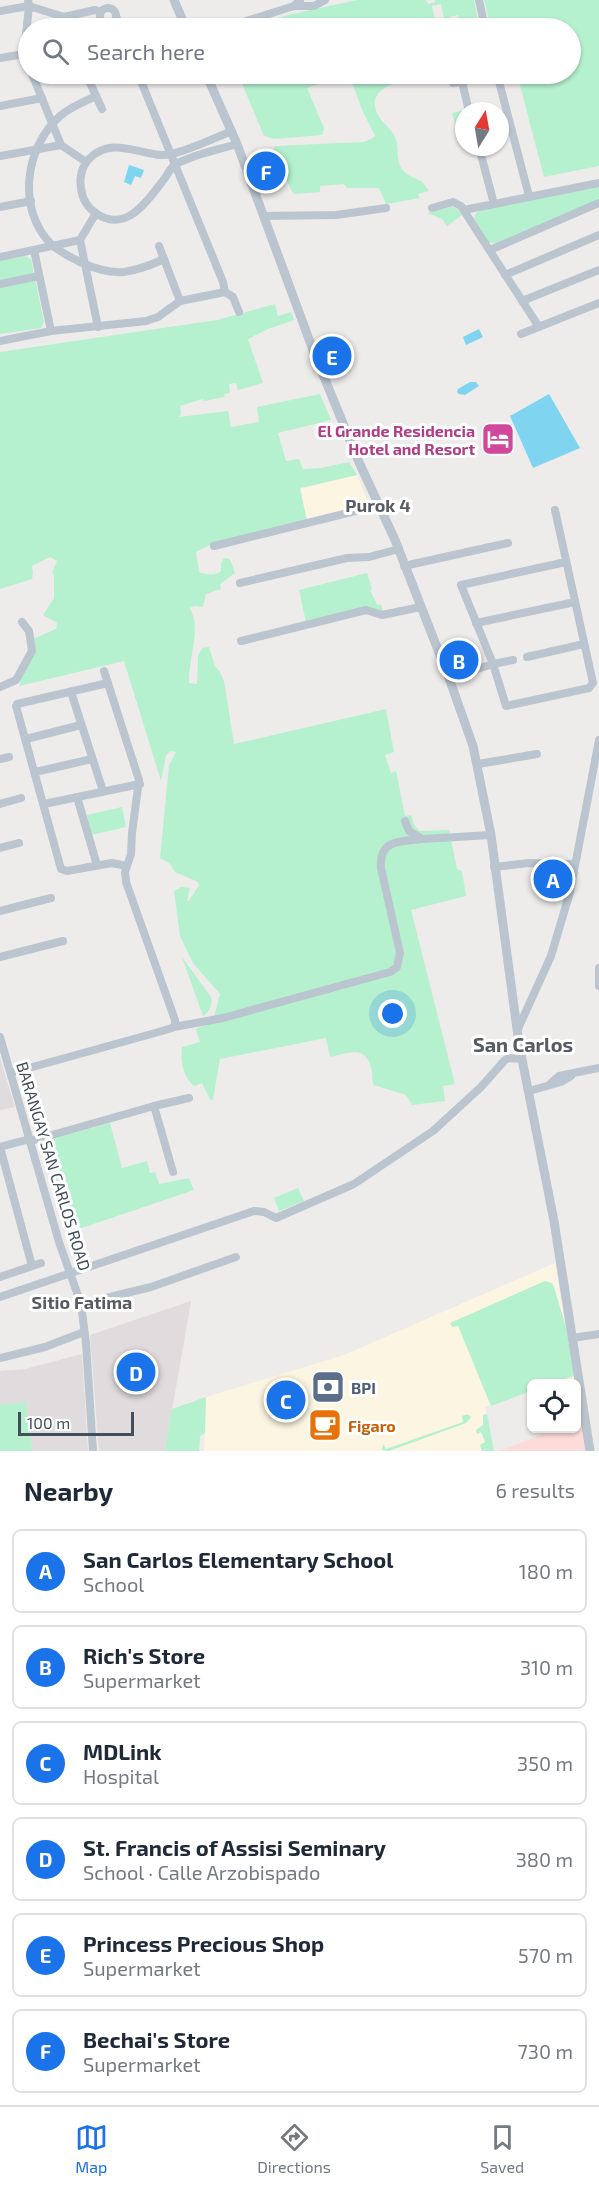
<!DOCTYPE html>
<html lang="en">
<head>
<meta charset="utf-8">
<style>
	body { margin:0; font-family:"Exo 2",sans-serif; background:#f2f2f3; color:#1f2937 }
	.controls { position:absolute; right:18px; bottom:18px; display:grid; overflow:hidden; border-radius:9px; box-shadow:0 2px 4px #0004 }
	.controls button { width:54px; height:54px; display:grid; place-items:center; padding:0; border:0; border-bottom:2px solid #e0e1e3; background:#fff; color:#1f2937; font:30px sans-serif }
	.compass { position:absolute; left:455px; top:102px; width:54px; height:54px; border-radius:50%; background:#fff; box-shadow:0 2px 4px #0004; rotate:11deg }
	.scale { position:absolute; left:18px; bottom:15px; width:116px; box-sizing:border-box; padding-left:6px; border:3px solid #434e5a; border-top:0; font-size:16px; line-height:21px; white-space:nowrap; color:#434e5a; -webkit-text-stroke:4px #fff; paint-order:stroke }
	.you { position:absolute; left:393px; top:1014px; width:21px; height:21px; margin:-15px; border:4px solid #fff; border-radius:50%; background:#1a73e8; box-shadow:0 0 0 9px #1a73e833 }
	.badge { display:grid; place-items:center; width:39px; height:39px; border-radius:50%; background:#1a73e8; color:#fff; font-size:20px; font-weight:700 }
	.pin { position:absolute; translate:-50% -50%; border:3px solid #fff; box-shadow:0 2px 6px #0006 }
	.list { margin:0; padding:0; list-style:none }
	h2 { display:flex; justify-content:space-between; align-items:center; height:78px; margin:0; padding:0 24px; font-size:26px }
	h2 small { font-size:20px; font-weight:400; color:#747a83 }
	.list li { display:grid; grid-template-columns:39px 1fr auto; gap:18px; align-items:center; box-sizing:border-box; height:84px; margin:0 12px 12px; padding:0 12px; border:2px solid #e0e1e3; border-radius:9px }
	.list b { display:block; font-size:22px; white-space:nowrap }
	.list p { margin:0; font-size:20px; white-space:nowrap; color:#747a83 }
	.list em { font-size:20px; font-style:normal; color:#747a83 }
	.icon { flex:none; width:33px; height:33px; fill:none; stroke:currentColor; stroke-width:2; stroke-linecap:round; stroke-linejoin:round }
	.map { position:relative; flex:none; width:599px; height:1451px; overflow:hidden }
	.search { position:absolute; background:#fff; box-shadow:0 2px 4px #0004; left:18px; right:18px; top:18px; height:66px; display:flex; align-items:center; gap:15px; box-sizing:border-box; padding:0 21px; border-radius:33px; color:#747a83; font-size:22px }
	.sheet { height:654px; background:#fff }
	nav { display:flex; justify-content:space-around; align-items:center; box-sizing:border-box; height:84px; border-top:2px solid #e0e1e3; background:#fff; font-size:16px; color:#747a83 }
	nav a { display:grid; justify-items:center; gap:3px }
	nav .on { color:#1a73e8 }
	.map>svg:first-child { display:block }
</style>
</head>
<body>
<div class="map">
<svg width="599" height="1451" viewBox="0 0 599 1451">
	<rect width="100%" height="100%" fill="#eeebeb"/>
	<g fill="#fcf5e1">
		<path d="M357,475l13,31 -63,15 -7,-32z"/>
		<path d="M555,1263l20,120 -43,1 -1,14 -2,-6 -44,15 9,44h-290l2,-54 138,-42z"/>
	</g>
	<g fill="#e0dcdd">
		<path d="M536,866h35l-4,26 -26,5z"/>
		<path d="M0,1058l15,49 -15,3z"/>
		<path d="M191,1301l-26,150h-66l-9,-116z"/>
		<path d="M82,1354l6,97h-88v-80l25,-2z"/>
	</g>
	<path fill="#fcdcd8" d="M581,1418l5,33h-86l56,-22 20,-1 1,-8z"/>
	<g fill="#b5f1ce">
		<path d="M357,0h69l2,4 7,-2v-2h39l4,22 -17,4 -3,-11 -8,2 2,11h-6l-5,-24 -9,2 3,14 -4,1 2,7h-187l46,-14z"/>
		<path d="M484,0h115v166l-55,11 -27,-103h53v-46h-79z"/>
		<path d="M238,74h169l-5,2 -4,6c-15,5 -30,14 -20,33 4,8 13,13 17,22 5,11 -1,26 10,35 10,10 14,2 24,19l-11,3 2,4 -34,6 -7,-16h-32l-3,-4 -24,2v6l-25,2 -3,-2 -19,-43 2,-3 88,-4 8,-3 4,-3 -12,-24 -13,-35 -5,-2 -38,13 17,40 -2,7 -48,4 -10,-3z"/>
		<path d="M464,110v19l-7,2 -5,-18z"/>
		<path d="M599,186v14l-102,44 -9,-2 -14,-24 2,-5 6,-3z"/>
		<path d="M452,207l5,2 5,6 -15,11 -5,-7 -15,-6z"/>
		<path d="M25,256l6,3 13,63 -3,6 -41,6v-73z"/>
		<path d="M275,304l3,12 13,-4 3,8 -26,9 -20,10 15,44 -25,7 -2,-7 -7,1 1,9 -6,1 1,3 -21,4 -1,-2 -23,7 1,8 -2,3 49,-6 3,16 28,-5 -2,-15 63,-13 11,26 -53,13 8,28 13,-2 4,10 18,-1 28,-6 8,13 -57,13 7,33 -91,21 -20,10 3,20c7,2 15,5 22,-1v-8l3,-5 6,1 5,14 -15,11 1,5 -15,5 -3,13 -9,-1 -4,2c12,23 -2,50 -1,75l8,1 1,-28 4,-8 7,-1 6,19 5,6 4,9 10,63 152,-35 8,43 -9,3 6,18 5,-2 9,45 6,-1 3,10 6,6 29,-1 8,39 5,2 4,25 -55,14 44,174 -12,2 2,15 -33,4 -6,-10 -32,-10c-3,-5 -1,-8 -2,-14 -6,-27 -22,-18 -42,-14l-4,-19 -106,21 -7,41 -3,-1 -8,-16 -8,3c-11,-9 -14,-26 -12,-39l18,-5 -4,-13 10,-4 -1,-3 9,-5 6,-23 -27,-31 -13,-27 -6,-45 7,-4 9,1 -3,13h2l10,-16 -1,-3 -23,-10 -6,-9 -9,-5 9,-93 7,-13 -5,-1 -5,4 -5,26 -37,-120 -105,25 14,-47 23,-10 1,-6 -14,-8 11,-17v-23l-2,-2 5,-12 -7,-4 -18,9 1,7 -1,6 -32,10v-237l217,-32z"/>
		<path d="M367,573l5,16 -2,1 7,15 4,-1 2,8 -77,10 -7,-32z"/>
		<path d="M122,807l4,20 -35,8 -4,-20z"/>
		<path d="M182,957l29,40c2,7 -1,15 -8,19z"/>
		<path d="M110,1123l12,45 25,-7 3,12 5,-1 4,12 30,-6 5,12 -124,42 -25,-91z"/>
		<path d="M298,1188l6,13 -25,10 -5,-13z"/>
		<path d="M545,1281l7,2 2,4 12,40 8,49 -21,7 -21,1 -1,7 -40,15 -33,-80 -6,1 -2,-4z"/>
		<path d="M206,1397l-1,36 -5,3 -1,15h-34l7,-42z"/>
		<path d="M26,1402l6,49h-32v-46z"/>
		<path d="M468,1414l3,3 -5,6 -77,28 -7,-1 1,-6 3,5 77,-27 -1,-6z"/>
		<path d="M487,1414l7,37h-12l-2,-6 5,-3 -4,-10 -4,2 -1,-4 7,-5v-10z"/>
	</g>
	<g fill="#7fd5f0">
		<path d="M129,165l15,5 -3,8 -6,-2 -4,9 -7,-3z"/>
		<path d="M479,329l4,8 -17,8 -3,-8z"/>
		<path d="M470,382h6l3,4 -14,9 -6,-1 -2,-2 1,-3z"/>
		<path d="M549,394l31,54 -47,20 -23,-52z"/>
	</g>
	<g fill="none" stroke-linecap="round" stroke-linejoin="round">
		<g stroke="#bbc5cf" stroke-width="8">
			<path d="M28,0l1,6 -5,48 4,11"/>
			<path d="M479,0l6,28"/>
			<path d="M294,6h20l11,-6"/>
			<circle cx="108" cy="16" r="8"/>
			<path d="M0,11l29,-5 35,11 4,11"/>
			<path d="M116,16l5,12"/>
			<path d="M64,17l31,-7 6,2"/>
			<path d="M224,28l70,-22 6,-6"/>
			<path d="M0,58l24,-4"/>
			<path d="M32,74l29,71 25,17"/>
			<path d="M86,74l16,35"/>
			<path d="M138,74l85,208 2,10 8,5 6,15"/>
			<path d="M497,74l32,122"/>
			<path d="M462,82l7,29"/>
			<path d="M453,83l43,-9"/>
			<path d="M96,96c-13,6 -26,11 -36,20 -35,31 -44,94 -8,129 8,7 18,12 28,17 13,6 29,11 44,10 14,-2 27,-7 40,-13"/>
			<path d="M0,106l42,-8"/>
			<path d="M232,131c-20,8 -40,18 -60,23 -27,6 -58,-21 -83,5 -7,7 -10,19 -8,29 1,11 7,20 16,26 31,20 52,-16 68,-36 3,-5 6,-11 11,-14 19,-10 41,-14 61,-20"/>
			<path d="M479,147l15,57"/>
			<path d="M0,156l61,-11"/>
			<path d="M0,207l31,-6"/>
			<path d="M432,208l21,-6 8,4 78,121"/>
			<path d="M464,210l135,-27"/>
			<path d="M96,213l-16,27 18,87"/>
			<path d="M264,216l72,-1 50,-7"/>
			<path d="M159,246l21,55"/>
			<path d="M34,250l17,81"/>
			<path d="M490,250l109,-47"/>
			<path d="M0,257l80,-17"/>
			<path d="M505,275l94,-40"/>
			<path d="M0,284l39,-8"/>
			<path d="M522,301l77,-31"/>
			<path d="M521,334l78,-31"/>
			<path d="M0,341l51,-10 95,-10 12,-4 22,-16 45,-9"/>
			<path d="M555,510l38,173 -4,5 -83,18 -13,-42 -32,-79 105,-23"/>
			<path d="M214,546l166,-41"/>
			<path d="M404,566l104,-23"/>
			<path d="M240,583l107,-25 22,-1 30,-8"/>
			<path d="M476,623l99,-21"/>
			<path d="M241,641l125,-31 16,5 39,-8"/>
			<path d="M527,657l57,-13"/>
			<path d="M449,678l44,-14 20,-4"/>
			<path d="M108,683l-91,21 -1,2 45,163 6,2 45,-8 14,3"/>
			<path d="M0,687l16,-7 16,-29 -3,-20 -7,-9"/>
			<path d="M71,692l32,99"/>
			<path d="M26,739l55,-14"/>
			<path d="M0,759l9,-2"/>
			<path d="M478,764l59,-10"/>
			<path d="M35,772l57,-13"/>
			<path d="M77,797l20,68"/>
			<path d="M0,804l21,-6"/>
			<path d="M44,804l96,-20"/>
			<path d="M405,821l4,10 13,8 69,-4"/>
			<path d="M0,848l19,-5"/>
			<path d="M494,867l35,-4 46,1"/>
			<path d="M0,911l51,-13"/>
			<path d="M0,957l63,-16"/>
			<path d="M599,968v18"/>
			<path d="M174,1027l49,-9 167,-46 7,-5 3,-14 -19,-85c-2,-29 18,-26 41,-29"/>
			<path d="M517,1031l34,-75 19,-64 29,-152"/>
			<path d="M0,1037l59,205 22,62 5,39 7,108"/>
			<path d="M11,1073l144,-40 17,-5 3,-3v-5l-49,-138 -1,-10 6,-18 1,-21 7,-53 -35,-109"/>
			<path d="M550,1084l9,-8 40,-8"/>
			<path d="M529,1091l32,-9 10,-6"/>
			<path d="M154,1106l35,-8"/>
			<path d="M31,1141l123,-35 19,66"/>
			<path d="M0,1147l32,119"/>
			<path d="M0,1147l30,-8"/>
			<path d="M0,1277l41,-14"/>
			<path d="M0,1297l254,-86 10,1 12,6 78,-34 79,-53 48,-44 24,-27 4,-2 13,1"/>
			<path d="M81,1304l70,-17 85,-30"/>
			<path d="M573,1338l26,-4"/>
			<path d="M0,1358l45,-11 39,-15"/>
		</g>
		<g stroke="#bbc5cf" stroke-width="9">
			<path d="M174,0l12,28"/>
			<path d="M206,74l31,70 76,206 45,110 37,80 54,138 24,68 18,89 28,209 35,177 36,230"/>
		</g>
	</g>
	<defs>
		<g id="hotel-square" transform="scale(1.725)"><rect x="-9" y="-9" width="18" height="18" rx="4" fill="#d1479c" stroke="#fff"/><path d="M-6-4.5h1.5V1H6V5H4.5V3h-9V5H-6ZM-4 0a1.8 1.8 0 1 1 3.6 0ZM.5 0V-2.5h3Q6-2.5 6 0Z" fill="#fff"/></g>
		<g id="bank-square" transform="scale(1.725)"><rect x="-9" y="-9" width="18" height="18" rx="4" fill="#5c6f8a" stroke="#fff"/><path d="M-6-4H6V4H-6ZM0-2.3a2.3 2.3 0 1 0 0 4.6a2.3 2.3 0 1 0 0-4.6Z" fill="#fff"/></g>
		<g id="cafe-square" transform="scale(1.725)"><rect x="-9" y="-9" width="18" height="18" rx="4" fill="#e8710a" stroke="#fff"/><path d="M-5.5-4.5H6V0H3Q3 3.5 0 3.5H-2.5Q-5.5 3.5-5.5 0ZM3-3.2v2h1.7v-2ZM-6 4.5H4V6H-6Z" fill="#fff"/></g>
	</defs>
	<g fill-rule="evenodd">
		<use href="#hotel-square" x="498" y="439"/>
		<use href="#bank-square" x="328" y="1387"/>
		<use href="#cafe-square" x="325" y="1425"/>
	</g>
	<g text-anchor="middle" dominant-baseline="central" stroke-width="6" stroke-linejoin="round" paint-order="stroke">
		<g font-size="16" font-weight="bold" fill="#b23c85" stroke="#fff" text-anchor="end">
			<text x="475" y="430">El Grande Residencia<tspan x="475" dy="18">Hotel and Resort</tspan></text>
		</g>
		<g font-size="16" fill="#434e5a" stroke="#fff">
			<text transform="translate(54 1166) rotate(73)">BARANGAY SAN CARLOS ROAD</text>
		</g>
		<g font-size="16" font-weight="bold" fill="#4e5e75" stroke="#fff" text-anchor="start">
			<text x="351" y="1387">BPI</text>
		</g>
		<g font-size="16" font-weight="bold" fill="#c56008" stroke="#fff" text-anchor="start">
			<text x="348" y="1425">Figaro</text>
		</g>
		<g font-size="18" font-weight="bold" fill="#585b61" stroke="#fff">
			<text x="378" y="505">Purok 4</text>
			<text x="82" y="1302">Sitio Fatima</text>
		</g>
		<g font-size="20" font-weight="bold" fill="#585b61" stroke="#fff">
			<text x="523" y="1044">San Carlos</text>
		</g>
	</g>
</svg>
<div class="controls">
<button><svg class="icon" aria-label="locate" viewBox="0 0 24 24"><circle cx="12" cy="12" r="6"/><path d="M12 2v4M12 18v4M2 12h4M18 12h4"/></svg></button>
</div>
<svg class="compass" viewBox="-18 -18 36 36"><path d="M0-13l5 13h-10z" fill="#e53935"/><path d="M0 13l5-13h-10z" fill="#747a83"/></svg>
<div class="scale">100 m</div>
<div class="you"></div>
<div class="pin badge" style="left:553px;top:879px">A</div>
<div class="pin badge" style="left:459px;top:660px">B</div>
<div class="pin badge" style="left:286px;top:1400px">C</div>
<div class="pin badge" style="left:136px;top:1372px">D</div>
<div class="pin badge" style="left:332px;top:356px">E</div>
<div class="pin badge" style="left:266px;top:171px">F</div>
<div class="search"><svg class="icon" aria-label="search" viewBox="0 0 24 24"><circle cx="10" cy="10" r="6"/><path d="M15 15l6 6"/></svg>Search here</div>
</div>
<section class="sheet">
<h2>Nearby<small>6 results</small></h2>
<ul class="list">
<li><span class="badge">A</span><div><b>San Carlos Elementary School</b><p>School</p></div><em>180 m</em></li>
<li><span class="badge">B</span><div><b>Rich's Store</b><p>Supermarket</p></div><em>310 m</em></li>
<li><span class="badge">C</span><div><b>MDLink</b><p>Hospital</p></div><em>350 m</em></li>
<li><span class="badge">D</span><div><b>St. Francis of Assisi Seminary</b><p>School · Calle Arzobispado</p></div><em>380 m</em></li>
<li><span class="badge">E</span><div><b>Princess Precious Shop</b><p>Supermarket</p></div><em>570 m</em></li>
<li><span class="badge">F</span><div><b>Bechai's Store</b><p>Supermarket</p></div><em>730 m</em></li>
</ul>
</section>
<nav>
<a class="on"><svg class="icon" aria-label="map" viewBox="0 0 24 24"><path d="M3 6l6-2 6 2 6-2v14l-6 2-6-2-6 2zM9 4v14M15 6v14"/></svg>Map</a>
<a><svg class="icon" aria-label="directions" viewBox="0 0 24 24"><path d="M12 3l9 9-9 9-9-9zM9 14v-3h6M13 9l2 2-2 2"/></svg>Directions</a>
<a><svg class="icon" aria-label="saved" viewBox="0 0 24 24"><path d="M7 4h10v16l-5-4-5 4z"/></svg>Saved</a>
</nav>
</body>
</html>
